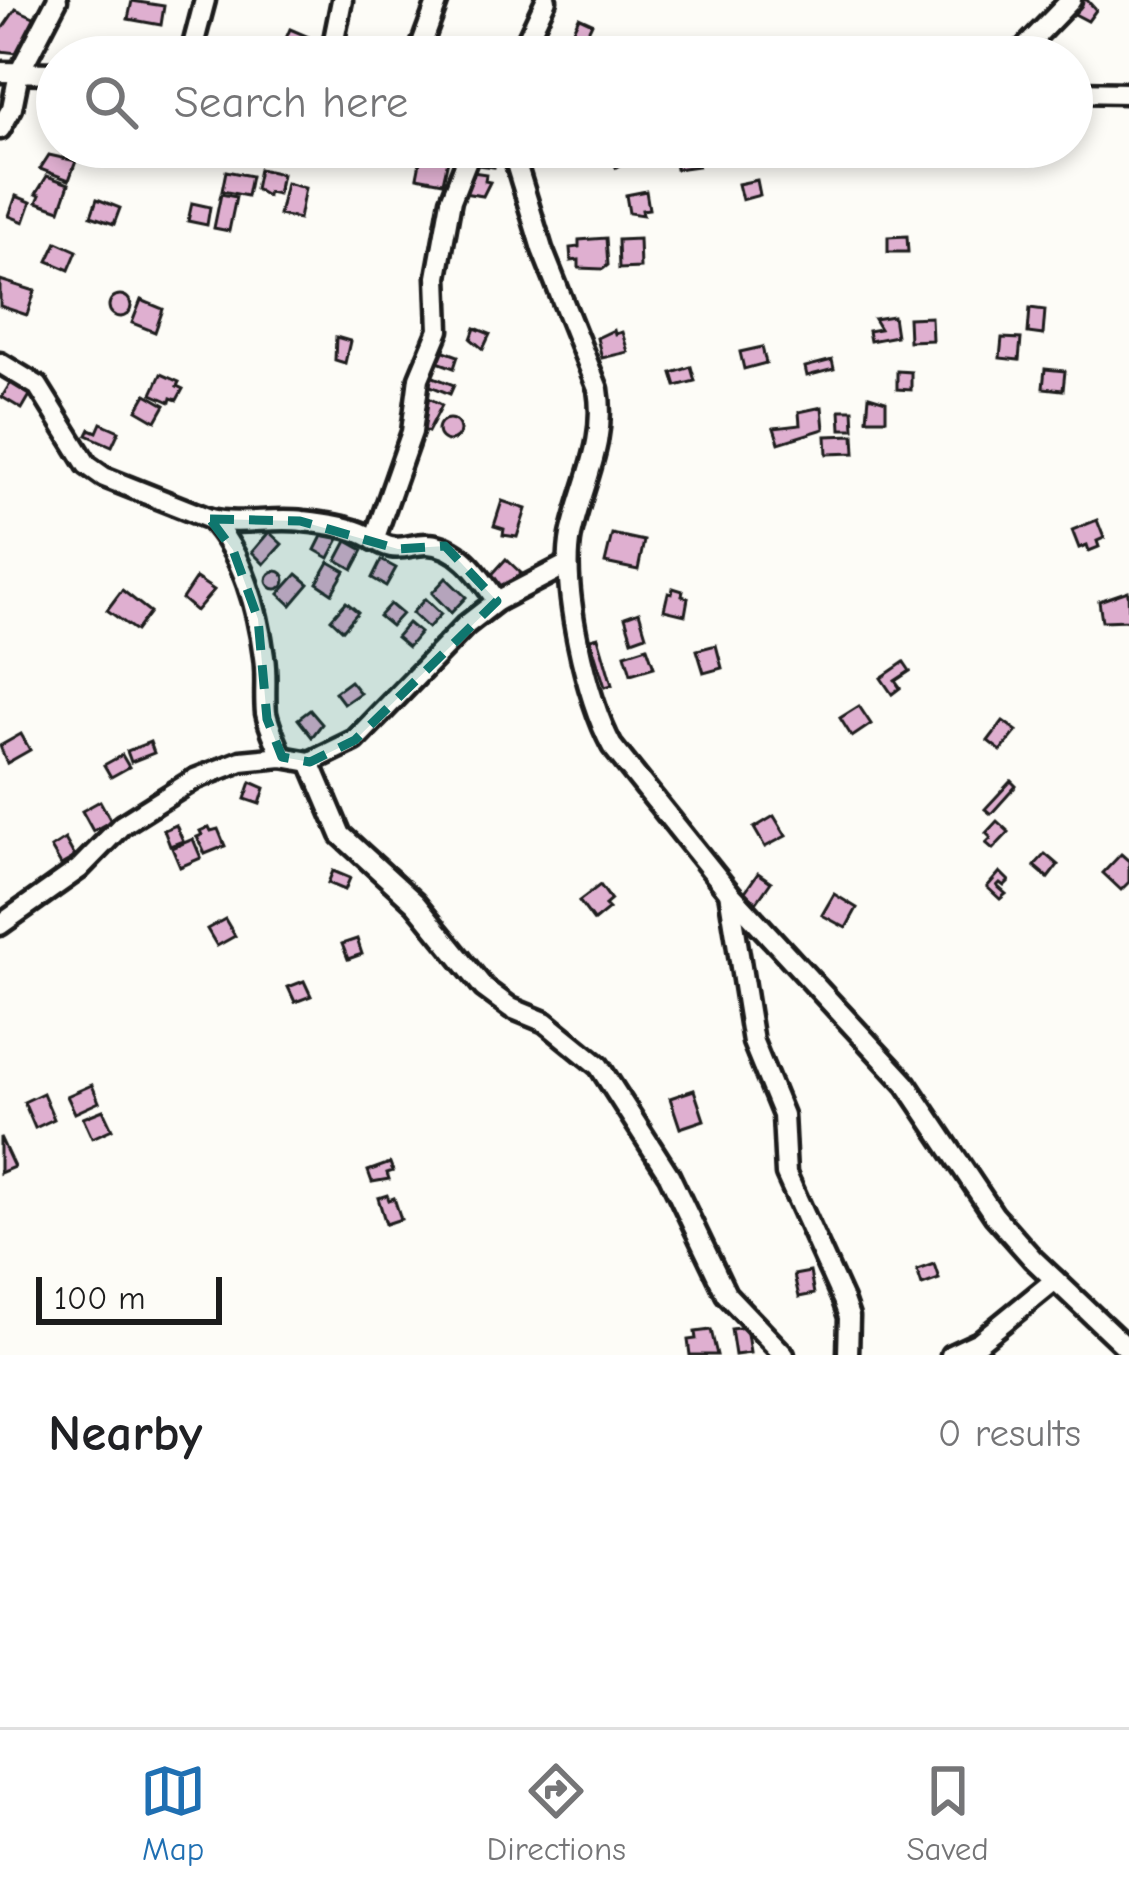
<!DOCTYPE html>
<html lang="en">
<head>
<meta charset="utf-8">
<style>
	body { margin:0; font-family:"Comic Neue",sans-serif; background:#f6f6f6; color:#202124 }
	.scale { position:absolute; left:36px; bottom:30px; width:186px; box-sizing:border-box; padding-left:12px; border:6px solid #1c1c1c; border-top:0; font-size:33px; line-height:42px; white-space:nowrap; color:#1c1c1c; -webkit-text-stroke:9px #fdfcf7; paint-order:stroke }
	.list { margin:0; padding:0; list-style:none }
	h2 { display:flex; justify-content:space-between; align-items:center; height:156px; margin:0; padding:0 48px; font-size:51px }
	h2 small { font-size:39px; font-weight:400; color:#757577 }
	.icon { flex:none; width:66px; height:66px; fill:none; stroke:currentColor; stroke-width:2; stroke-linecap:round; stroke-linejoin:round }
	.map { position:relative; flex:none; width:1129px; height:1355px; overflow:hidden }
	.search { position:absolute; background:#fff; box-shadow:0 6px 18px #0003; left:36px; right:36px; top:36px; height:132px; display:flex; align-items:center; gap:30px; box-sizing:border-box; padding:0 42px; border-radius:66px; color:#757577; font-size:45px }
	.sheet { height:372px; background:#fff }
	nav { display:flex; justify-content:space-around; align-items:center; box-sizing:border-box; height:168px; border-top:3px solid #e0e0e0; background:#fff; font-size:33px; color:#757577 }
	nav a { display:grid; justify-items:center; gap:6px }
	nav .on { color:#1f6fb2 }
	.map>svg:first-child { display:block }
</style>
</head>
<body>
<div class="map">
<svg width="1129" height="1355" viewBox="0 0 1129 1355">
	<rect width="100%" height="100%" fill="#fdfcf7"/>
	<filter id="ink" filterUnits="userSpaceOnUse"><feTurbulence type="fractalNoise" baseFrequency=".00833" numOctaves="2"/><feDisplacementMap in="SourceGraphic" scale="24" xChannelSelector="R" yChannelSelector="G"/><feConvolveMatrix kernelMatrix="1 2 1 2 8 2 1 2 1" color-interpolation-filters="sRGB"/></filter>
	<g filter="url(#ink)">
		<g fill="#dfafd0" stroke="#1c1c1c" stroke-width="3">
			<path d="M1075,0h12l9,10 -8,11 -21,-11z"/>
			<path d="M132,1l32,5 -3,19 -33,-6z"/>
			<path d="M16,9l22,10 -21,34 -17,-2v-19z"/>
			<path d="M579,17l13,6 -8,17 -13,-6z"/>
			<path d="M290,29l19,8 -8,20h-23z"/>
			<path d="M199,42l28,12 -1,3h-29z"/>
			<path d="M636,44l25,1v12h-30z"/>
			<path d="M665,45l23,2 -1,10h-23z"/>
			<path d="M218,147h33l-2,11 -31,-6z"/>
			<path d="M423,147h28l-8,35 -26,-5z"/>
			<path d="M477,147h19l-2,20 -18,-2z"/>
			<path d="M608,147h26l2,8 -20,12z"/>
			<path d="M696,147l2,19 -22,3 -3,-20z"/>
			<path d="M49,155l27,6 -7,19 -29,-11z"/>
			<path d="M259,169l23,5 -4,20 -10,-2 -1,4 -12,-7z"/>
			<path d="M226,171l25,5 -4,20 -25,-5z"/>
			<path d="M466,171l20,3 -1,7 5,1 -7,14 -20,-3z"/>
			<path d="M47,176l22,8 -9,26 -23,-8 3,-7 -4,-1z"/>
			<path d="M757,180l3,15 -18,5 -4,-16z"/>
			<path d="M286,183l19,5 -6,31 -20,-4z"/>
			<path d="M646,191l3,18 -7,1 1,5 -14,-2 -3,-18z"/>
			<path d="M221,194l15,3 -7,34 -15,-3z"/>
			<path d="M16,196l15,6 -7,20 -15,-6z"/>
			<path d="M97,199l23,9 -6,16 -23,-8z"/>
			<path d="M192,203l18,4 -3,18 -19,-4z"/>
			<path d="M907,236l1,16h-20v-15z"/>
			<path d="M606,238l2,27 -5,4 -24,-1v-8l-8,1 -1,-13 9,-1v-7z"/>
			<path d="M639,239l1,29 -21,1 -1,-29z"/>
			<path d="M57,242l20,9 -8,19 -21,-9z"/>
			<path d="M0,280l35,11 -8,24 -27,-9z"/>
			<circle cx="120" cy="306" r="11"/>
			<path d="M141,300l22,9 -8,23 -23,-9z"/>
			<path d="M1030,308l15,2 -2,25 -15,-2z"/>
			<path d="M893,316l3,20 -26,5 -2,-10 12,-2 -6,-10z"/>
			<path d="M931,317l1,23 -23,1 -1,-23z"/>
			<path d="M475,328l15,6 -7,15 -12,-10z"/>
			<path d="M614,330l1,4 7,-2 6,20 -26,6 -5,-20z"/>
			<path d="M336,337l14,4 -5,22 -10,-3z"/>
			<path d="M1002,338l19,1 -2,21 -19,-2z"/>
			<path d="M762,347l4,16 -22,6 -4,-17z"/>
			<path d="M439,349l19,7 -4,12 -19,-7z"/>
			<path d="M832,360l2,9 -27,7 -2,-9z"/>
			<path d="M691,367l4,14 -19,5 -4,-13z"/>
			<path d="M1045,369l20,2 -2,19 -20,-2z"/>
			<path d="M897,371l14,1v18l-14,-1z"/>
			<path d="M161,374l18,8 -2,4 6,3 -6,11 -6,-2 -1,4 -18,-8z"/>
			<path d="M431,376l23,9 -4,9 -22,-9z"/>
			<path d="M13,379l20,11 -11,19 -20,-12z"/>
			<path d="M146,394l19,11 -9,16 -19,-11z"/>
			<path d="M869,396l17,5v18h-19z"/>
			<path d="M429,398l13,7 -14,27 -12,-6z"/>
			<path d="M822,407l2,22 -45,14 -5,-15 26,-3 -1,-13z"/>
			<path d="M840,410h13l1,19h-13z"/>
			<circle cx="449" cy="430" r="11"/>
			<path d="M101,423l18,8 -7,15 -25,-11 3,-6 7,3z"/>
			<path d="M854,435l1,18 -28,1 -1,-18z"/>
			<path d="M502,501l24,8 -9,28 -14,-2 1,-6 -10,-3z"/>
			<path d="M1097,520l7,18 -7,3 2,6 -10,4 -2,-6 -8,3 -7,-18z"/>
			<path d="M326,528l15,7 -12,23 -14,-8z"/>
			<path d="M269,532l13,12 -18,20 -12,-12z"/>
			<path d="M612,534l32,7 -6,29 -33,-7z"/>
			<path d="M347,541l16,9 -10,19 -16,-9z"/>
			<path d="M506,559l15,14 -12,14 -3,-3 -4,4 -15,-8z"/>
			<path d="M381,560l15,8 -10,18 -14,-8z"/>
			<path d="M329,562l16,9 -13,22 -15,-10z"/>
			<circle cx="276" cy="580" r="9"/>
			<path d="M297,574l12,10 -18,21 -12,-11z"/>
			<path d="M196,578l18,12 -18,21 -14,-12z"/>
			<path d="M446,578l20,19 -15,16 -19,-20z"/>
			<path d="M673,588l10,3 -1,5 6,2 -3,17 -21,-5 4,-17 4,1z"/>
			<path d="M122,590l28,22 -14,19 -29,-21z"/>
			<path d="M1128,591l1,29 -27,1 -3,-20z"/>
			<path d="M425,599l16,15 -13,14 -16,-15z"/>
			<path d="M346,602l12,10 -15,18 -12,-11z"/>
			<path d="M390,604l12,10 -11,12 -12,-10z"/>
			<path d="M639,612l7,23 -14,5 -7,-23z"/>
			<path d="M408,623l12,10 -12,14 -12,-10z"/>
			<path d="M598,637l14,48 -7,2 -15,-48z"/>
			<path d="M716,645l6,23 -18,5 -7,-23z"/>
			<path d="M647,647l7,20 -23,7 -6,-20z"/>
			<path d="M904,662l6,9 -15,10 5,7 -8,6 -11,-16z"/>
			<path d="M350,681l10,12 -16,11 -9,-12z"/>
			<path d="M859,706l12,18 -19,13 -12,-19z"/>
			<path d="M310,710l12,14 -10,13 -14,-18z"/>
			<path d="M1003,721l14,10 -16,20 -13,-10z"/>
			<path d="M21,734l9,16 -23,13 -7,-17z"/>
			<path d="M150,742l4,11 -23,9 -4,-11z"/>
			<path d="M122,755l7,12 -18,10 -7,-12z"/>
			<path d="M1011,781l5,5 -25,28 -6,-5z"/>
			<path d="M251,782l14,6 -5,16 -15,-5z"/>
			<path d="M100,801l11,20 -18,10 -11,-20z"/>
			<path d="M774,816l12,20 -21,11 -11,-19z"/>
			<path d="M997,821l12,11 -16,17 -7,-6 5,-5 -5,-5z"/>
			<path d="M176,825l7,16 -13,5 -6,-16z"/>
			<path d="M209,827l2,4 7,-2 7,17 -20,8 -8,-17 5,-2 -2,-4z"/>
			<path d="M65,839l10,18 -14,8 -10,-17z"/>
			<path d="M193,839l8,19 -21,9 -8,-19z"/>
			<path d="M1045,854l13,11 -10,13 -14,-12z"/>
			<path d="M1121,854l8,7v21l-8,8 -18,-17z"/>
			<path d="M333,871l17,7 -5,12 -17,-7z"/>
			<path d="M1000,872l9,9 -5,5 -4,-3 -3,3 9,8 -6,5 -13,-12z"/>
			<path d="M758,873l13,9 -14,20 -13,-9z"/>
			<path d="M600,885l11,15 -6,5 4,4 -15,12 -15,-20z"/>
			<path d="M834,894l23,14 -11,20 -24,-13z"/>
			<path d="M225,919l10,17 -18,10 -10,-17z"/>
			<path d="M357,939l5,15 -14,5 -6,-15z"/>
			<path d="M304,981l7,15 -16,6 -7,-15z"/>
			<path d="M92,1085l7,17 -24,11 -8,-17z"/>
			<path d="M694,1090l10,30 -24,8 -10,-30z"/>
			<path d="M43,1093l11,26 -19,9 -11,-26z"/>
			<path d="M103,1110l9,19 -20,9 -9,-20z"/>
			<path d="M0,1137l14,30 -14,6z"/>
			<path d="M390,1163l3,8 -6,2 2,6 -17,3 -4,-11z"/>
			<path d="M387,1195l2,5 5,-2 7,21 -15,5 -8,-26z"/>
			<path d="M934,1264l5,15 -17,6 -5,-15z"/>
			<path d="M810,1272l4,22 -15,3 -5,-22z"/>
			<path d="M746,1327l4,26 -15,2 -4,-26z"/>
			<path d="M711,1330l6,25h-27l-2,-15 8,-1 -1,-7z"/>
		</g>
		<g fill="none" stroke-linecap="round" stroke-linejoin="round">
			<g stroke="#1c1c1c" stroke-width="27">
				<g id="minor">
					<path d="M190,57l15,-57"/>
					<path d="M336,57l-3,-12 9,-45"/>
					<path d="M417,57l21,-57"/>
					<path d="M519,57l27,-57"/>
					<path d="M1016,57l55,-57"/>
					<path d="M0,72l57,1"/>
					<path d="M1072,92l57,1"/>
					<path d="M0,129l12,-21 7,-35 38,-73"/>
					<path d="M511,147l31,102 56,140c9,54 -16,95 -27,146 -10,53 15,164 41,211l117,146 177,192 88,131 39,44 96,91"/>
					<path d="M0,363l38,23 49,79 17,12 106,42c33,35 48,91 54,138 3,19 0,37 2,56 3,15 11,30 16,44"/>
					<path d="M210,519c31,7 61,-2 93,2 20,2 45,5 63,14 9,4 15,10 25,12 13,3 24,-4 37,-3 32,1 52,33 69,57"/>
					<path d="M374,540l38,-108 7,-54 20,-48 -2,-53 14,-77 21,-53"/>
					<path d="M310,762l31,73 74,68 69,85 27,20 34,14 54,44 70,109 57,119 58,61"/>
					<path d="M729,892l24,150 30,73 3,59 57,126 6,17 -1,38"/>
					<path d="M0,925l79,-56 43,-44 73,-46 46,-18 41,-4 28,5 45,-22 111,-115 31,-24 71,-37"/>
					<path d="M951,1355l28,-13 76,-62"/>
				</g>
			</g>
			<use href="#minor" stroke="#fdfcf7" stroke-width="18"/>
		</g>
	</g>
	<path fill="#0f766e" fill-opacity="0.2" stroke="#0f766e" stroke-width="9" stroke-dasharray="24 15" stroke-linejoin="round" d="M210,519l90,2 98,28 47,-3 52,55 -142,139 -45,22 -28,-5 -15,-38 -9,-100 -25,-69z"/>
</svg>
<div class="scale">100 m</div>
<div class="search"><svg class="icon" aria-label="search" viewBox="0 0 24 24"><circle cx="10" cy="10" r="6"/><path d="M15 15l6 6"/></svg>Search here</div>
</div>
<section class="sheet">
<h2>Nearby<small>0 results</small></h2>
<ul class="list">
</ul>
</section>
<nav>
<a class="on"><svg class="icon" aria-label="map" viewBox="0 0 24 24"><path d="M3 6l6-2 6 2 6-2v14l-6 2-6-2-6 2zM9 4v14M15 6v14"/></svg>Map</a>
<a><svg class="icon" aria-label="directions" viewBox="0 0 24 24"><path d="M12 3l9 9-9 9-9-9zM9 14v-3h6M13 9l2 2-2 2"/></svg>Directions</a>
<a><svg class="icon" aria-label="saved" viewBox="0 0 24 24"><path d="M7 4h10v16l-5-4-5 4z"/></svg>Saved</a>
</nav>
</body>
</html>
